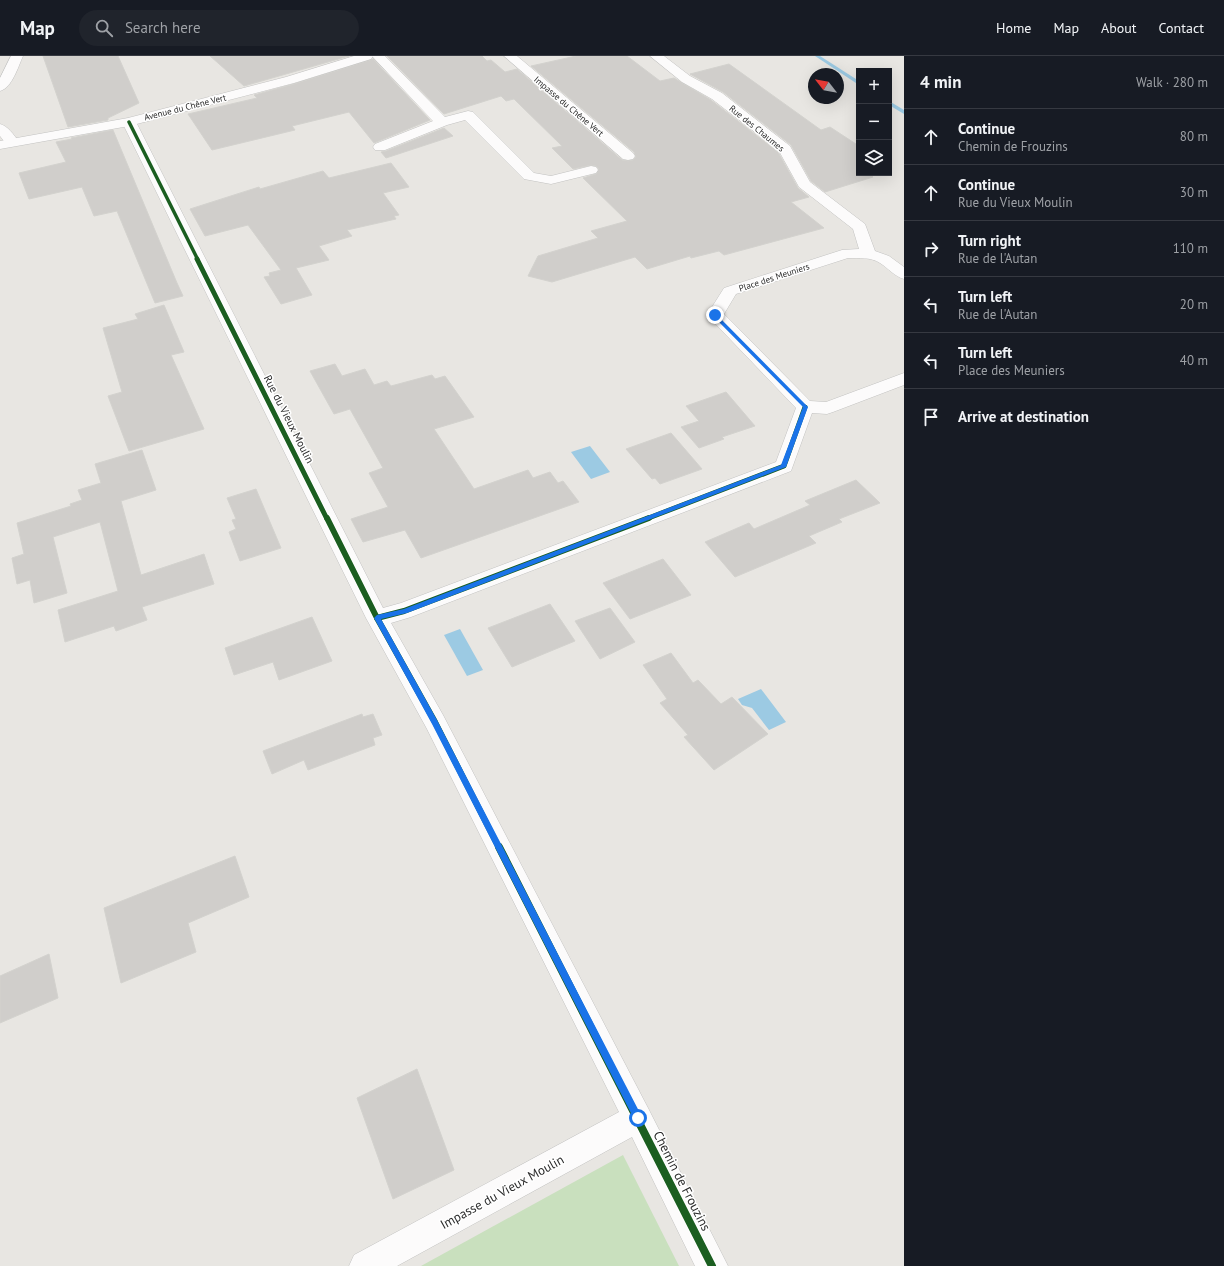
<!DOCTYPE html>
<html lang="en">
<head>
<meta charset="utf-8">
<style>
	body { margin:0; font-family:"PT Sans",sans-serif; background:#20242c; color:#f1f3f6 }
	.controls { position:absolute; right:12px; top:12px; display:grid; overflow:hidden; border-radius:0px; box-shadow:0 4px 16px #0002 }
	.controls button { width:36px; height:36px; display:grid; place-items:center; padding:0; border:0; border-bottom:1px solid #363941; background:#171b24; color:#f1f3f6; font:20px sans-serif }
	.compass { position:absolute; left:808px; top:12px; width:36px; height:36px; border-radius:50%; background:#171b24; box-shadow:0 4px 16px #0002; rotate:301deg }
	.stop { position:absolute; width:12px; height:12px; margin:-9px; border:3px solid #1a73e8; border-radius:50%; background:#fff }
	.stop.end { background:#1a73e8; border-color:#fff; box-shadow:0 1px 4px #0008 }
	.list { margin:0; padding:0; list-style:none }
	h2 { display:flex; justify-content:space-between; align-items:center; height:52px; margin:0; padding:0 16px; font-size:17px }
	h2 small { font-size:13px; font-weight:400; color:#9ea1a6 }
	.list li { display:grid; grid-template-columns:26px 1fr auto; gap:12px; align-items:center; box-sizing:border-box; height:56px; padding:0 16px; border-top:1px solid #363941 }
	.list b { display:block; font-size:15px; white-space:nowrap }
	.list p { margin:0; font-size:13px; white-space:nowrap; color:#9ea1a6 }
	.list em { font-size:13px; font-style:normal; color:#9ea1a6 }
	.icon { flex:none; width:22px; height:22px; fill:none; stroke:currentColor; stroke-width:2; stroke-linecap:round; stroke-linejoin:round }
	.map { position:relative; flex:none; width:904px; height:1210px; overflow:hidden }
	header { display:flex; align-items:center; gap:24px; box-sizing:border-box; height:56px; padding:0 20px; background:#171b24; border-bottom:1px solid #363941 }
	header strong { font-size:19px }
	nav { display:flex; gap:22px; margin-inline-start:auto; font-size:14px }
	.search { width:280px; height:36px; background:#20242c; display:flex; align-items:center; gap:10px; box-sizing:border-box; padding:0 14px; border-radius:22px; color:#9ea1a6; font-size:15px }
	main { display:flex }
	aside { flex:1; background:#171b24 }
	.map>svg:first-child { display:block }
</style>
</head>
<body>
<header>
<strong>Map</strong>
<div class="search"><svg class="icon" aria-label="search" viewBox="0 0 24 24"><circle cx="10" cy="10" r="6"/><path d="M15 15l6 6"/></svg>Search here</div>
<nav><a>Home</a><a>Map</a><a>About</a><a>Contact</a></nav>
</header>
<main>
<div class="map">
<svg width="904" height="1210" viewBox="0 0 904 1210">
	<rect width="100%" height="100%" fill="#e8e6e2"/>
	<path fill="#c9e0be" d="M623,1099l56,111h-258z"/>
	<g fill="#9ccae3">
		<path d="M590,390l20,26 -19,7 -20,-27z"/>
		<path d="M460,573l23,41 -16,6 -23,-41z"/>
		<path d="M761,633l25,33 -17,8 -17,-22 -10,-3 -4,-6z"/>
	</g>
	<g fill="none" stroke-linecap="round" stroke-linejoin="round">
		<g fill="#9ccae3" fill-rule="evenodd">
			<path d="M815,0h5l39,25v4z"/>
			<path d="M889,45l15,9v4l-15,-9z"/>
		</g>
	</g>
	<g fill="#d0cecb" stroke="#d3d2ce">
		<path d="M43,0h75l21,47 -31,15v2l-40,7z"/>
		<path d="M210,0h139l-105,30z"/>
		<path d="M387,0h95l5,5 4,-1 14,12 12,-3 105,91 6,1 5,-1 3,-3 -2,-5 -103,-86 45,-10h51l33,25 14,-3 37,22 67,52 20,36 11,9 -18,5 33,26 -100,27 -5,-4 -28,7 -1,-2 -43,13 -12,-12 -83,25 -24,-6 10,-20 60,-18 -7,-7 36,-10 -44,-43 13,-4 3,-5 -3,-3 -5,-1 -18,4 -21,-21 10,-2 -48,-47 -8,2 -5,-5 -57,18z"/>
		<path d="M373,3l57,61 -56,23 -25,-31 -57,14 3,4 -83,20 -24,-36 69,-16 -3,-3 40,-11z"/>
		<path d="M729,8l92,66 9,-3 29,19v27h9l5,4 -48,15 -14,-11 -20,-36 -68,-53 -33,-18z"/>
		<path d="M444,72l9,8 -67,22 -5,-6 5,-1z"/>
		<path d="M113,74l64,153 6,13 -28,7 -38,-92 -23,5 -12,-29 -53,12 -10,-26 47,-11 -10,-20 16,-3 -1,-1z"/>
		<path d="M391,107l18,24 -26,6 16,22 -5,1 2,3 -49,11 5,6 -33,10 10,14 -33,8 16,27 -31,9 -17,-27 6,-1 -1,-3 12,-3 -33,-45 -43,11 -15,-27 69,-22 1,2 63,-18 6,7z"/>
		<path d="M164,249l20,47 -13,3 33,74 -75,22 -21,-55 14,-4 -19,-64 35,-9 -3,-5z"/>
		<path d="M335,308l7,12 23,-7 9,16 13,-4 4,5 41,-11 3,4 10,-3 29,41 -40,12 40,60 54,-19 5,8 17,-6 8,11 5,-2 16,21 -158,56 -16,-28 -42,12 -12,-23 37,-12 -19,-34 14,-5 -33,-59 -16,5 -24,-43z"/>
		<path d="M726,336l29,34 -33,11 2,2 -25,9 -18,-21 18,-6 -13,-15z"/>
		<path d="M671,377l31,36 -42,15 -5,-6 -3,1 -26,-30z"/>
		<path d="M142,394l14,40 -35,11 20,74 63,-21 10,30 -72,23 5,13 -31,11 -2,-5 -49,16 -7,-32 60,-19 -18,-69 -47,15 14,56 -33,10 -4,-23 -13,4 -5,-26 12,-4 -7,-31 54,-17 -1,-2 12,-4 -4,-10 23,-7 -6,-19z"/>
		<path d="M856,424l24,23 -41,16 3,3 -33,14 7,7 -81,34 -30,-35 44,-19 5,6 56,-24 -5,-4z"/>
		<path d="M256,433l25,59 -41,13 -11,-29 7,-3 -4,-9 4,-1 -9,-21z"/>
		<path d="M663,503l28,36 -61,24 -27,-36z"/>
		<path d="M550,548l25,37 -63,26 -24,-39z"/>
		<path d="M610,552l25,34 -35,17 -25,-38z"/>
		<path d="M312,561l20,44 -53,19 -6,-18 -39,13 -9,-27z"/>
		<path d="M671,597l22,30 5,-3 23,24 11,-7 36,37 -54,36 -30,-33 4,-2 -28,-32 7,-4 -24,-34z"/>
		<path d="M362,658l1,3 10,-3 9,21 -9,3 2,7 -67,25 -4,-10 -32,14 -9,-23z"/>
		<path d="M235,800l14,41 -61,26 8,29 -75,31 -17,-75z"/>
		<path d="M49,898l9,44 -58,25v-47z"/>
		<path d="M417,1013l37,101 -61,29 -36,-101z"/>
	</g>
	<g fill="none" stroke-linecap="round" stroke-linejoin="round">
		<g stroke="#c2c2c1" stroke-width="1">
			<g id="minor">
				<path d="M372,0h13l60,61 23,-6 5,1 61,61 17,3 40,-10 5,1 2,3 -2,3 -45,11 -27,-5 -59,-59 -18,5 -62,25h-10l-2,-3 2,-3 58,-23z"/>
				<path d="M504,0h13l116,97 2,3 -2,3 -5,1 -5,-1z"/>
				<path d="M650,0h14l26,20 32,17 68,53 20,36 55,42 10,27 14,5 15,11v12c-10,-3 -16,-11 -24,-16 -9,-6 -21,-5 -32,-5l-112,36 -12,20 86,87 16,1 78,-29v12l-71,27 -6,2 -15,-1 -21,58 -380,146 -20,6 52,92 205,393 80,158h-33l-63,-129 -235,129h-48l5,-11 265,-143 -192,-383 -61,-111 -244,-496 2,-3h10l2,3 247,486 18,-5 375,-141 20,-54 -89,-93 17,-27 118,-38 17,-1 -6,-20 -54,-42 -20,-36 -67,-52 -30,-17z"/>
			</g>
		</g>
		<g stroke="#c2c2c1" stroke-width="1">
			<g id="tertiary">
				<path d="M11,0h12c-5,11 -11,32 -23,35v-13z"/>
				<path d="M0,68c8,2 14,11 19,18l-2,3h-10l-7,-9z"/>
			</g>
		</g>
		<g stroke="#c2c2c1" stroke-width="1">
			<path id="secondary" d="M354,0h19l-2,3 -77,24 -165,43 -129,23v-8l128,-23 158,-41z"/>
		</g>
		<use href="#minor" fill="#fcfbfb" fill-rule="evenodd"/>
		<use href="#tertiary" fill="#fcfbfb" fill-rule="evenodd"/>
		<use href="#secondary" fill="#fcfbfb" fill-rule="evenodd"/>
		<g stroke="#fff" stroke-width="5">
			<path id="cycleway-far3" d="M129,66l69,138"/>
		</g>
		<g stroke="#fff" stroke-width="7">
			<g id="cycleway-far2">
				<path d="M197,203l130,260"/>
				<path d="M646,463l138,-53 21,-59"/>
			</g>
		</g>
		<g stroke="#fff" stroke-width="8">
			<g id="cycleway-far1">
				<path d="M327,462l50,100 58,104 64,126"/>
				<path d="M377,562l27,-7 245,-93"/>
			</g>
		</g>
		<g stroke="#fff" stroke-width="10">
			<path id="cycleway" d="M499,791l213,419"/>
		</g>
		<use href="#cycleway-far3" stroke="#1b5e20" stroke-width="3.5"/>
		<use href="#cycleway-far2" stroke="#1b5e20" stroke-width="5"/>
		<use href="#cycleway-far1" stroke="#1b5e20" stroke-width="6"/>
		<use href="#cycleway" stroke="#1b5e20" stroke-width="8"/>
	</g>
	<path fill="#1a73e8" d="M715,257l93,94 -22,60 -379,146 -26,6 56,101 204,395 1,3 -1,3 -3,1 -3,-1 -203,-397 -58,-106 3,-3 27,-6 377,-144 22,-58 -90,-91z"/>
	<g text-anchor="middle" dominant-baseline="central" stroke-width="3" stroke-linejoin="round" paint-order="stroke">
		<g font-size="9" fill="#2b2b2b" stroke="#fff">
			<text transform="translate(569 50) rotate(40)">Impasse du Chêne Vert</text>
			<text transform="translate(185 51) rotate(-14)">Avenue du Chêne Vert</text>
			<text transform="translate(757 72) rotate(39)">Rue des Chaumes</text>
			<text transform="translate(774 221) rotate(-18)">Place des Meuniers</text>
		</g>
		<g font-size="11" fill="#2b2b2b" stroke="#fff">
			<text transform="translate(289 363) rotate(63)">Rue du Vieux Moulin</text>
		</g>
		<g font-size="13" fill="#2b2b2b" stroke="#fff">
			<text transform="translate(682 1125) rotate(63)">Chemin de Frouzins</text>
			<text transform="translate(502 1136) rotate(-29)">Impasse du Vieux Moulin</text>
		</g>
	</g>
</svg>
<div class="controls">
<button>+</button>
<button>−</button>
<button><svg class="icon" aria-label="layers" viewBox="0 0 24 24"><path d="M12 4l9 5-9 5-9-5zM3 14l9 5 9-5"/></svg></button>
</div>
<svg class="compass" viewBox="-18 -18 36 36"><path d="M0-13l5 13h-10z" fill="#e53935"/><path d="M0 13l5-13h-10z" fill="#9ea1a6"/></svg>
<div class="stop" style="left:638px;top:1062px"></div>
<div class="stop end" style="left:715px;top:259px"></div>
</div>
<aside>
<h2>4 min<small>Walk · 280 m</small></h2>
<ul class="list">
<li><svg class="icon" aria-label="ahead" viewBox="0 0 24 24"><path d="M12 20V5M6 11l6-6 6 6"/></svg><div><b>Continue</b><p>Chemin de Frouzins</p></div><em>80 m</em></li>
<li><svg class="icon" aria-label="ahead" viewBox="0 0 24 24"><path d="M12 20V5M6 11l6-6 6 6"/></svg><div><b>Continue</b><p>Rue du Vieux Moulin</p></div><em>30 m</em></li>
<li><svg class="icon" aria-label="right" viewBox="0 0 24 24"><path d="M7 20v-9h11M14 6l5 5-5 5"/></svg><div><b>Turn right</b><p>Rue de l'Autan</p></div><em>110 m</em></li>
<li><svg class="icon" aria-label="left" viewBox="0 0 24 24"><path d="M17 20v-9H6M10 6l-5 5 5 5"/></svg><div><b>Turn left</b><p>Rue de l'Autan</p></div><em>20 m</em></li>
<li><svg class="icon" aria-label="left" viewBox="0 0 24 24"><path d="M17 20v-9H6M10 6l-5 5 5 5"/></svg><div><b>Turn left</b><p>Place des Meuniers</p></div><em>40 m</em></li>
<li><svg class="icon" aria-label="arrive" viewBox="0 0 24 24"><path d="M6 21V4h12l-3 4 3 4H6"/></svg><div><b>Arrive at destination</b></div></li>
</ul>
</aside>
</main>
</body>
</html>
